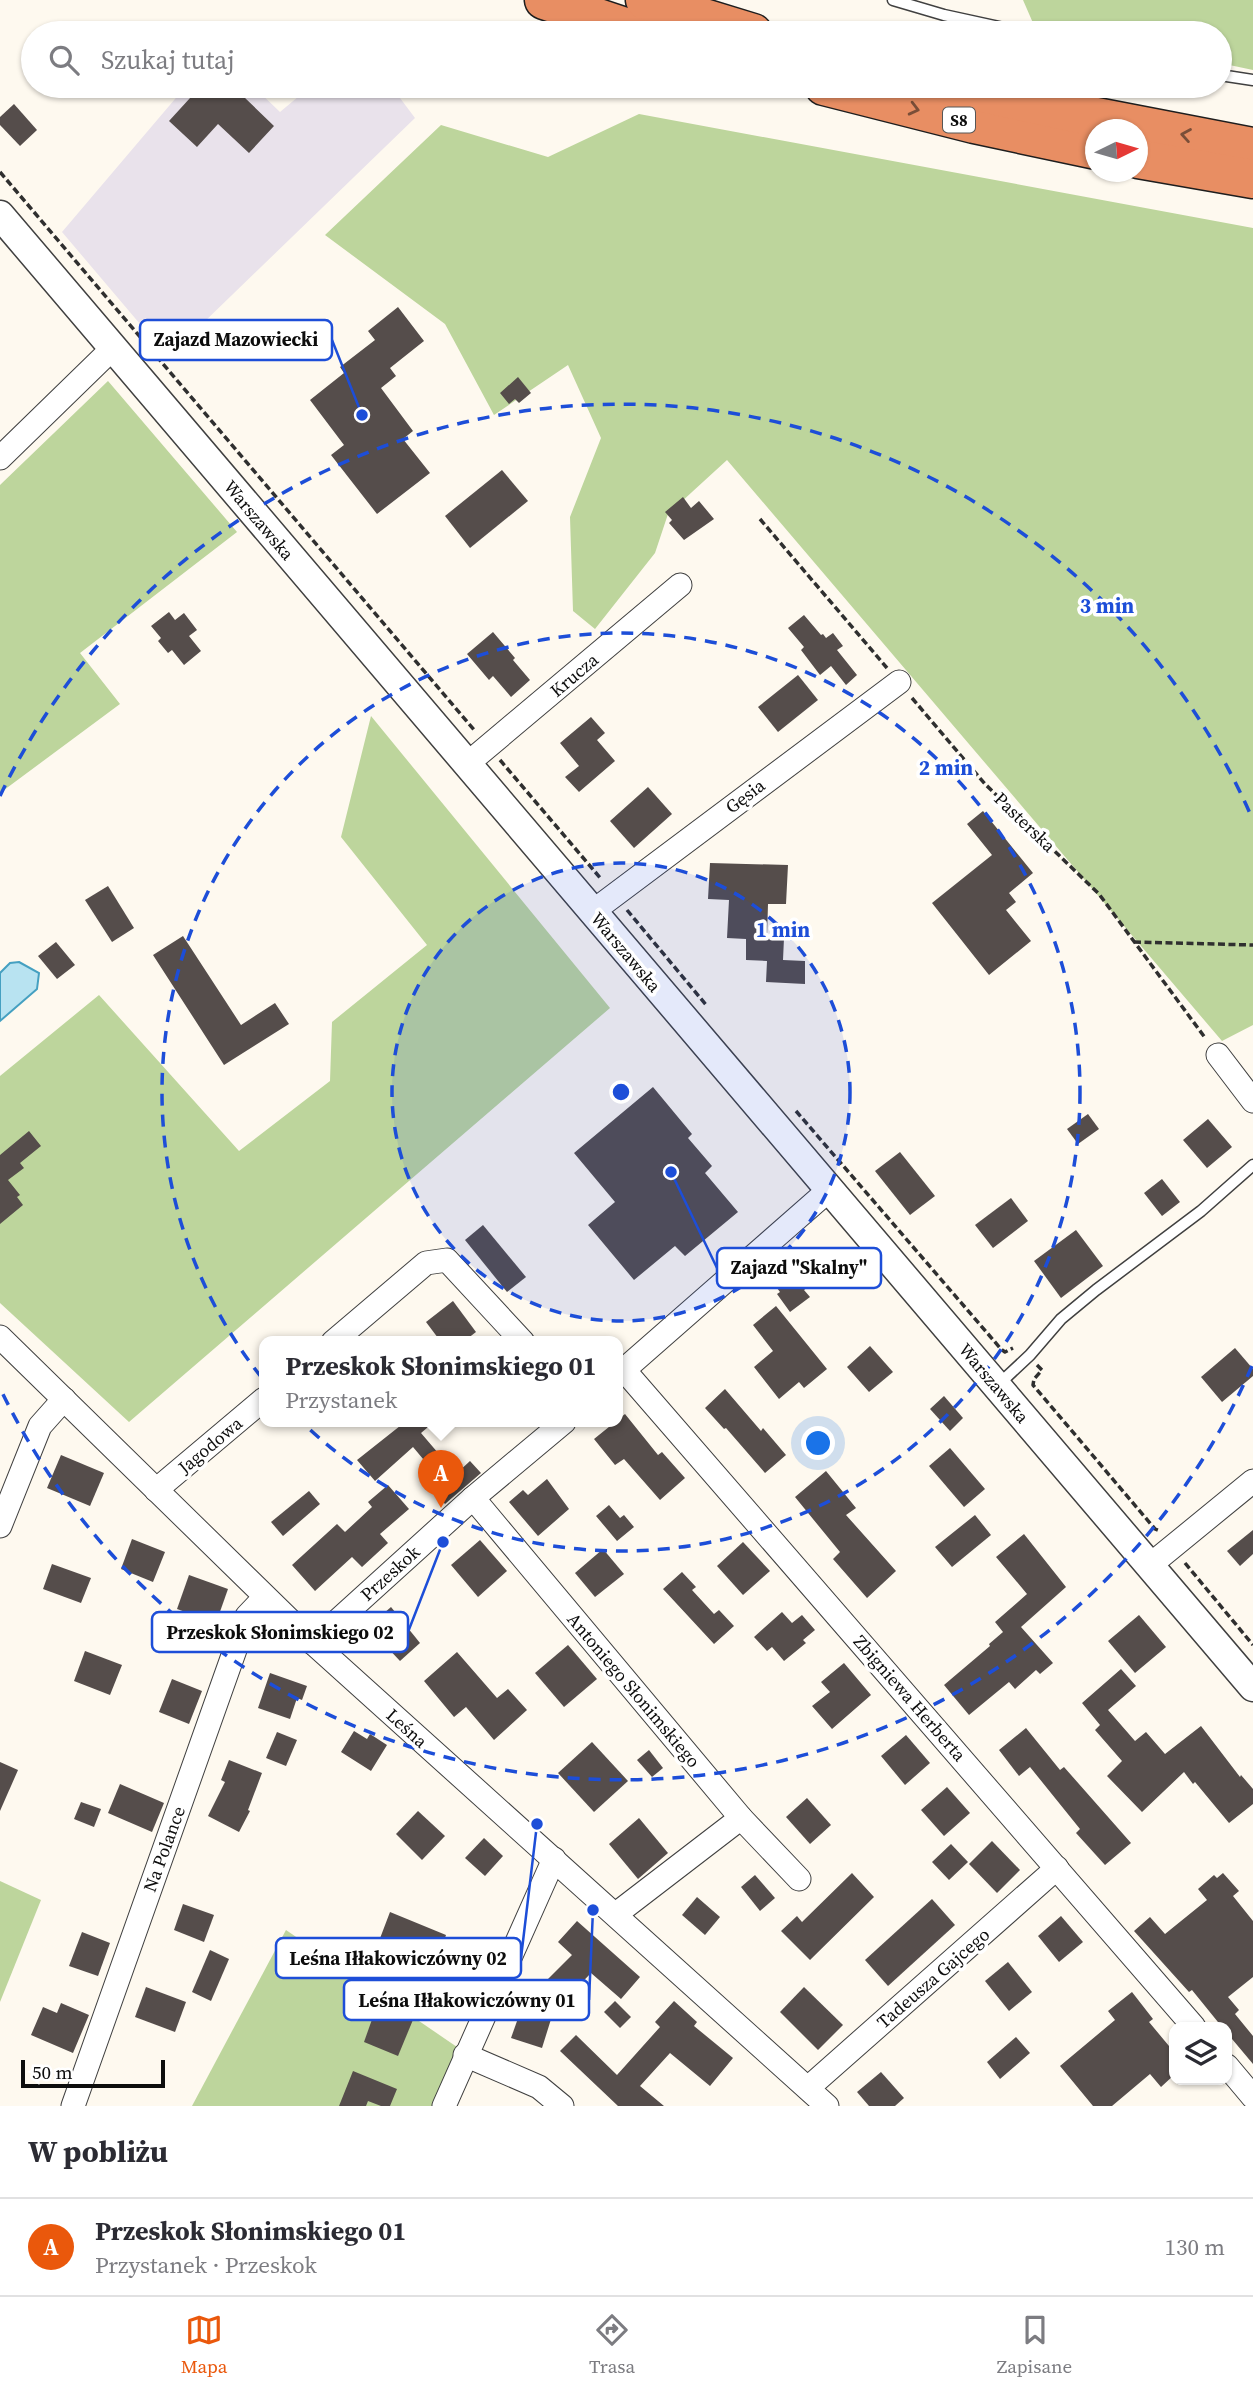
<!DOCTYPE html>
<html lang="pl">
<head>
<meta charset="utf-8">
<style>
	body { margin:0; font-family:"Source Serif 4",serif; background:#f2f2f3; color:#2b2b33 }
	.controls { position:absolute; right:21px; bottom:21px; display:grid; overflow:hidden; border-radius:14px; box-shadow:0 2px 5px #0004 }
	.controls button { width:63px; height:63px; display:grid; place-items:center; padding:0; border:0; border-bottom:2px solid #e1e1e2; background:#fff; color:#2b2b33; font:35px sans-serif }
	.compass { position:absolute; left:1085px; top:119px; width:63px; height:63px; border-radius:50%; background:#fff; box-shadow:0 2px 5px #0004; rotate:85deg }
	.scale { position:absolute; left:21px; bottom:18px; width:144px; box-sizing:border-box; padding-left:7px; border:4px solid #0d0d0d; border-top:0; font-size:19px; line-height:24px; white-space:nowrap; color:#0d0d0d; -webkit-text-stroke:5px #fff; paint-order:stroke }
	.you { position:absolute; left:819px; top:1444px; width:24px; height:24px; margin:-18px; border:5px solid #fff; border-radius:50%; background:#1a73e8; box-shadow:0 0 0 10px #1a73e833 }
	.badge { display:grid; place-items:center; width:46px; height:46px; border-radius:50%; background:#ea580c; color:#fff; font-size:23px; font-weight:700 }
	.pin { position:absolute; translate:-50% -58px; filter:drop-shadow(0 2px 4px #0008) }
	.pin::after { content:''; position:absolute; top:37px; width:24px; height:21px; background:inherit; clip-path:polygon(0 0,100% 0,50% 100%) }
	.popup { position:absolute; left:259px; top:1336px; width:364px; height:91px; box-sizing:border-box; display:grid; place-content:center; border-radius:14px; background:#fff; filter:drop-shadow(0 2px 5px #0005); font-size:23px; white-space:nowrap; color:#7c7c81 }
	.popup b { font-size:26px; color:#2b2b33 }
	.popup::after { content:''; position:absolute; left:50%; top:100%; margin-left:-14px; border:14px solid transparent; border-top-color:#fff }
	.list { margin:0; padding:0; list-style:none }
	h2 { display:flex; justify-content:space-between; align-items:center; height:91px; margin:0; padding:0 28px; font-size:30px }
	h2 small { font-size:23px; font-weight:400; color:#7c7c81 }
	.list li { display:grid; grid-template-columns:46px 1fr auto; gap:21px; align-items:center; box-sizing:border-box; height:98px; padding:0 28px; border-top:2px solid #e1e1e2 }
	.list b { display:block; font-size:26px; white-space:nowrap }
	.list p { margin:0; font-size:23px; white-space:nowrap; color:#7c7c81 }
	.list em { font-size:23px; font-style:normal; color:#7c7c81 }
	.icon { flex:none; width:38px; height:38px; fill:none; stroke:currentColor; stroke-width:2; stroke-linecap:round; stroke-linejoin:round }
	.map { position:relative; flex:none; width:1253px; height:2106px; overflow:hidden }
	.search { position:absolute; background:#fff; box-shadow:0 2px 5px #0004; left:21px; right:21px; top:21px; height:77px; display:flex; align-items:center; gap:18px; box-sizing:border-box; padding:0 24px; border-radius:38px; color:#7c7c81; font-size:26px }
	.sheet { height:189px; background:#fff }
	nav { display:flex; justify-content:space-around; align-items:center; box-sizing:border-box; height:98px; border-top:2px solid #e1e1e2; background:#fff; font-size:19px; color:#7c7c81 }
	nav a { display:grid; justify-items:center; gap:4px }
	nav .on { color:#ea580c }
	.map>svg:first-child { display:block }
</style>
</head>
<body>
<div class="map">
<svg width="1253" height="2106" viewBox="0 0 1253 2106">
	<rect width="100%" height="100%" fill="#fef9ef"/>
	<path fill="#e9e2eb" d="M186,86h67l27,26 31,-26h80l24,32 -247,239 -106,-125z"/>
	<g fill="#bdd59c">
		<path d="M1023,0h230v70l-33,-7v-30h-139l-48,-10z"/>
		<path d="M639,114l614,114v797l-31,16 -495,-581 -59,54 -13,39 -60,76 -22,-18 -3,-94 31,-79 -33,-73 -74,50 -49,-91 -120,-89 116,-110 107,32z"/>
		<path d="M108,381l129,151 -157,121 40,51 -120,89v-308z"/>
		<path d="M371,716l239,292 -481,414 -129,-119v-227l99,-81 140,156 91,-70 2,-59 95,-77 -86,-108z"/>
		<path d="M0,1881l41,19 -41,102z"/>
		<path d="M286,1930l171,117 -24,59h-241z"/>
	</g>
	<path fill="#b8e3f1" stroke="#45a0c1" stroke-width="2" d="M19,962l20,11 -2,16 -37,32v-48l10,-10z"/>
	<g fill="#554d4b">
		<path d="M201,86h35l10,9 -2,2 30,29 -25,27 -31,-29 -21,23 -28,-26z"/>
		<path d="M14,104l23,26 -17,16 -20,-21v-8z"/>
		<path d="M398,307l26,34 -34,27 6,8 -15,12 32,43 -10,8 27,34 -53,41 -46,-59 13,-10 -34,-45 34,-27 -4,-6 35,-27 -7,-9z"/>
		<path d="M518,377l13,16 -12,10 -4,-4 -6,5 -9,-11z"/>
		<path d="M502,470l26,31 -58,47 -25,-32z"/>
		<path d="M683,497l8,11 8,-7 15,18 -30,21 -15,-17 3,-3 -7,-8z"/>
		<path d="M169,612l6,8 9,-7 13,17 -8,6 12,15 -17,14 -12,-15 -4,3 -10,-12 3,-3 -10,-12z"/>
		<path d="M804,615l17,20 2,-1 3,4 7,-5 10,13 -6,4 20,25 -11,10 -15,-19 -11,9 -19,-25 3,-3 -16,-19z"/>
		<path d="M493,632l22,26 -2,2 17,20 -19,17 -18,-21 -4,4 -22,-26z"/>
		<path d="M798,675l20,25 -40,32 -20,-25z"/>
		<path d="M591,717l14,16 -8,7 18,21 -36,31 -14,-15 14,-11 -19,-23z"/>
		<path d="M648,787l24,27 -38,34 -24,-27z"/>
		<path d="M983,811l50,62 -24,20 7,9 -10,8 25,31 -42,34 -57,-72 60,-48 -25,-31z"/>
		<path d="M710,863l78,2 -2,39h-18l-1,33 17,1 -1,22 22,1v23l-39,-2 1,-21 -21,-1v-21l-19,-1 2,-38 -21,-1z"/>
		<path d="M108,886l26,42 -22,14 -27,-42z"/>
		<path d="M183,936l58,89 34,-22 14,21 -65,41 -71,-110z"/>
		<path d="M56,942l19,23 -18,14 -19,-23z"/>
		<path d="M653,1087l39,47 -4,4 24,28 -7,7 33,39 -53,44 -10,-10 -41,34 -46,-55 27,-23 -41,-49z"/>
		<path d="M1088,1114l11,15 -21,15 -11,-15z"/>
		<path d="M1208,1119l24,28 -25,21 -24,-28z"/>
		<path d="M29,1131l12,15 -21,17 4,5 -16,12 12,15 -3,2 6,8 -23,19v-69z"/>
		<path d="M900,1152l35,44 -25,19 -35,-44z"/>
		<path d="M1162,1179l18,23 -18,14 -18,-23z"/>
		<path d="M1011,1198l17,23 -35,27 -18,-23z"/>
		<path d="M483,1225l43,52 -19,15 -42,-52z"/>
		<path d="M1076,1230l27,36 -42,32 -27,-37z"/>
		<path d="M805,1261l13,18 -14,11 6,7 -20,15 -13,-18 3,-2 -6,-8z"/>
		<path d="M453,1301l23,31 -13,10h-22l-15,-20z"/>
		<path d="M776,1306l51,63 -23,19 -5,-6 -20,17 -25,-32 19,-16 -20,-26z"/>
		<path d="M870,1346l23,26 -24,20 -22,-25z"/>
		<path d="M1235,1348l18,21v7l-31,26 -21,-25z"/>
		<path d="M725,1389l36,42 2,-3 23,27 -21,18 -39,-45 -2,1 -19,-21z"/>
		<path d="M944,1396l19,22 -13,13 -20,-22z"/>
		<path d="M625,1414l33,41 4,-3 23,26 -25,22 -36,-41 -9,6 -21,-26z"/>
		<path d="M405,1422h29l-13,11 35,41 14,-13 11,12 -36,31 -10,-12 9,-8 -31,-37 -38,34 -18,-21z"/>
		<path d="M950,1448l35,41 -21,18 -35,-41z"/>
		<path d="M61,1455l43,18 -14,33 -43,-18z"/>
		<path d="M826,1471l30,37 -10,7 50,56 -29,27 -34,-39 7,-7 -45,-55z"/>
		<path d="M547,1479l22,30 -31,27 -29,-34 14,-12 5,5z"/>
		<path d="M388,1485l21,24 -29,25 8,9 -26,24 -10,-10 -37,34 -23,-26 45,-41 8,8 27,-25 -4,-5z"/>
		<path d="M309,1491l11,13 -37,32 -12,-14z"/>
		<path d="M609,1505l11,13 4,-3 10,12 -17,14 -21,-25z"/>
		<path d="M975,1515l16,20 -39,32 -17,-20z"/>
		<path d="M1253,1530v24l-13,12 -13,-15z"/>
		<path d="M1024,1534l42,53 -45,40 32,36 -13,11 -4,-4 -21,19 -6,-7 -40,33 -25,-30 46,-39 -1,-2 14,-12 -8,-10 32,-28 -31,-37z"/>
		<path d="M132,1539l33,13 -12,30 -32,-13z"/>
		<path d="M480,1540l27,31 -29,26 -27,-32z"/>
		<path d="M743,1542l27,29 -27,24 -26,-29z"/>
		<path d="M603,1549l21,25 -29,23 -20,-24z"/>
		<path d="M52,1564l39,14 -10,25 -38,-14z"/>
		<path d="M682,1572l14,15 -4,3 22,24 5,-4 15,16 -20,18 -51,-55z"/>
		<path d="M189,1575l39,14 -12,34 -39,-14z"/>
		<path d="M391,1607l29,36 -20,18 -32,-34z"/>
		<path d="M782,1612l10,11 10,-8 13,15 -12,10 3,3 -22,18 -12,-14 -5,4 -13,-14z"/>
		<path d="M1139,1615l27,32 -31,26 -27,-32z"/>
		<path d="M568,1645l29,34 -33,28 -29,-34z"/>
		<path d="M85,1651l37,14 -12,30 -36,-14z"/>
		<path d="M457,1652l40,46 11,-9 19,21 -33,30 -28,-33 -12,10 -30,-36z"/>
		<path d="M844,1663l27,32 -39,34 -20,-23 18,-14 -9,-10z"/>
		<path d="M1121,1669l15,17 -28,24 27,31 11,-9 19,22 36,-28 39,51 1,-2 12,14v15l-24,19 -34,-41 -2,2 -9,-12 -42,40 -35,-36 15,-15 -27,-31 5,-5 -18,-22z"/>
		<path d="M270,1673l37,13 -5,14 -5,-2 -7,21 -32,-11z"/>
		<path d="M172,1679l30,12 -13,33 -30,-12z"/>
		<path d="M1026,1728l34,42 4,-3 67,76 -26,22 -29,-32 4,-4 -50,-62 -11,9 -20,-26z"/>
		<path d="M354,1731l13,8 3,-5 17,11 -16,26 -30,-19z"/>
		<path d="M277,1732l20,8 -11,26 -20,-8z"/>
		<path d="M906,1735l24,28 -25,22 -24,-29z"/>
		<path d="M592,1742l36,39 -34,31 -36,-39z"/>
		<path d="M649,1750l14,18 -11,9 -15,-17z"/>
		<path d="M229,1760l33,13 -14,37 2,1 -11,21 -31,-16 17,-34 -4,-2z"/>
		<path d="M0,1762l18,8 -18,41z"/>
		<path d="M120,1784l44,19 -12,29 -44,-19z"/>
		<path d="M947,1787l23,26 -26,23 -23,-26z"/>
		<path d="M807,1798l24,27 -21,19 -24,-27z"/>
		<path d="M81,1802l20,7 -7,18 -20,-8z"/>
		<path d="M418,1811l27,25 -23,24 -26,-26z"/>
		<path d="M639,1818l29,35 -30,26 -29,-35z"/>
		<path d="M484,1838l19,18 -18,20 -20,-18z"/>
		<path d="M992,1841l28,29 -23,23 -28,-29z"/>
		<path d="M951,1844l17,18 -19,18 -17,-18z"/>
		<path d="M852,1873l22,24 -64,63 -29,-29 16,-15 5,6z"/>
		<path d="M1223,1873l16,18 -6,5 20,25v56l-25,20 11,13 -4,4 18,22v28l-26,-31v-6h-5l-30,-37 -3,2 -55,-61 16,-14 15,17 42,-34 -9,-11 16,-14 3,3z"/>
		<path d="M755,1875l20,23 -15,13 -19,-24z"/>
		<path d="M697,1897l23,20 -15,18 -23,-20z"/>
		<path d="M932,1899l23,26 -67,61 -23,-26z"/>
		<path d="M183,1904l31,11 -10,27 -30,-12z"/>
		<path d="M390,1912l56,23 -1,3 12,4 -5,12 4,1 -4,11 9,3 -10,25 -80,-32z"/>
		<path d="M1061,1916l22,26 -24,20 -21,-26z"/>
		<path d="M577,1921l63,56 -19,22 -30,-26 -24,25 -20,-18 25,-25 -14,-13z"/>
		<path d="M82,1932l28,11 -12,33 -29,-10z"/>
		<path d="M210,1950l19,9 -18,42 -19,-9z"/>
		<path d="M1008,1962l24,30 -23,19 -24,-30z"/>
		<path d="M146,1987l40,15 -11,30 -40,-15z"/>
		<path d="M804,1987l39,38 -25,25 -38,-38z"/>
		<path d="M1132,1992l21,27 -4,3 25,30v23l-13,12 -11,-13 -38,32h-19l-33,-40 55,-46 -7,-9z"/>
		<path d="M615,2001l16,16 -11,11 -16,-16z"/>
		<path d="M674,2001l23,21 -3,4 39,32 -23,28 -40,-33 -30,33 24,20h-46l-58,-55 16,-16 41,40 43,-48 -5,-5z"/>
		<path d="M381,2002l34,13 -17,41 -34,-14 11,-31z"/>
		<path d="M61,2003l28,12 -16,38 -42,-18 12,-28 14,6z"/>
		<path d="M522,2007l30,9 -10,32 -31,-10z"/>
		<path d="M1016,2037l14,16 -30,26 -13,-17z"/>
		<path d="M353,2071l44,18 -7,17h-9l-13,-5 -2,5h-27z"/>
		<path d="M881,2072l23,26 -9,8h-26l-12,-14z"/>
	</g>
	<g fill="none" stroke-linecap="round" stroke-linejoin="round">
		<g stroke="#404040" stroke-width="13">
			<g id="service">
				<path d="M893,0l51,15 82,18"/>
				<path d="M1220,75l33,5"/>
				<path d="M999,1384l31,-29 31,-36 35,-29 105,-79 52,-46"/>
			</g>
		</g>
		<g stroke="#404040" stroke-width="25">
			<g id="minor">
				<path d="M0,458l113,-110"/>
				<path d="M467,764l213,-179"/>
				<path d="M592,912l307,-230"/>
				<path d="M1218,1055l35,46"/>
				<path d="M0,1337l313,306 514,463"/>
				<path d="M333,1342l93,-79 21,-3 76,82"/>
				<path d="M624,1370l570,657"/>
				<path d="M618,1375l211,-185"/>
				<path d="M156,1490l108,-91"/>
				<path d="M473,1498l268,320 58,61"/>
				<path d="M0,1526l40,-100 24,-27"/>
				<path d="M1149,1566l104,-85"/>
				<path d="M313,1643l160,-145 91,-76"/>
				<path d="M616,1914l125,-96"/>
				<path d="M465,2055l74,32 23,19"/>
				<path d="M1227,2066l26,31"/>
				<path d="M808,2088l249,-220"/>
				<path d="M73,2106l174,-490 18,-19"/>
				<path d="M444,2106l110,-247"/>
			</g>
		</g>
		<g stroke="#404040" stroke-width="31">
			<path id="tertiary" d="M0,215l1253,1472"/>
		</g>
		<g stroke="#1e1e1e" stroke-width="41">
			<g id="motorway">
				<path d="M544,0l99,33"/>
				<path d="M645,0l108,33"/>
				<path d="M824,86l150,38 122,26"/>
				<path d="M950,86l115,25 188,36"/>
				<path d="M1138,159l115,20"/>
			</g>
		</g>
		<g stroke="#2f2f2f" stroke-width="3.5" stroke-dasharray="7 3.5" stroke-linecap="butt">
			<path d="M0,172l475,559"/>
			<path d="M760,519l127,149"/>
			<path d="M912,698l73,86 114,110 107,145"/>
			<path d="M500,760l102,120"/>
			<path d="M627,910l80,96"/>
			<path d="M1134,942l119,3"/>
			<path d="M796,1111l205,238 4,3 8,-4"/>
			<path d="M1037,1365l5,5 -8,9 -1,6 122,144 5,2"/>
			<path d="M1185,1563l68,82"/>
		</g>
		<use href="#service" stroke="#fff" stroke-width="10"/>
		<use href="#minor" stroke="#fff" stroke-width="23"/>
		<use href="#tertiary" stroke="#fff" stroke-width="28"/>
		<use href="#motorway" stroke="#e88e63" stroke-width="38"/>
	</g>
	<defs><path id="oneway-chevron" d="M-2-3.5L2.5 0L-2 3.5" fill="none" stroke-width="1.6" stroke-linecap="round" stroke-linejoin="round" transform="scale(1.75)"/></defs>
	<g stroke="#7a4e38">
		<use href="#oneway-chevron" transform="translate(914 109) rotate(14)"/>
		<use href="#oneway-chevron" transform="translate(1186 135) rotate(-170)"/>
	</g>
	<circle cx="621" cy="1092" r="229" fill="#1d4ed8" fill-opacity=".12"/>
	<g fill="none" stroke="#1d4ed8" stroke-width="3.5" stroke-dasharray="12 9">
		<circle cx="621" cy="1092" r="229"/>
		<circle cx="621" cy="1092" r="459"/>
		<path d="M1252 1366A688 688 0 0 1 0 1388M0 796A688 688 0 0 1 1252 818"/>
	</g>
	<g text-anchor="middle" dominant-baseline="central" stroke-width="7" stroke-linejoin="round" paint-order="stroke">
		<rect fill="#fff" stroke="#565656" stroke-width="2" x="943" y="107.5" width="32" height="25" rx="5"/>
		<g font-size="16" font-weight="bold" fill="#0d0d0d">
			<text x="959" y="120">S8</text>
		</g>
		<g font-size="18" fill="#0d0d0d" stroke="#fff">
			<text transform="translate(259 520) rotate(50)">Warszawska</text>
			<text transform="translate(574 675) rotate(-40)">Krucza</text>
			<text transform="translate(745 796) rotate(-37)">Gęsia</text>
			<text transform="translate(1025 822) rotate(44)">Pasterska</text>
			<text transform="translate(626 952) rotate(50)">Warszawska</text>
			<text transform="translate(994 1383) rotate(50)">Warszawska</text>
			<text transform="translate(210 1445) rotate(-40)">Jagodowa</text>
			<text transform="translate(390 1573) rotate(-42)">Przeskok</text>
			<text transform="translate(634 1690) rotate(50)">Antoniego Słonimskiego</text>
			<text transform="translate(910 1698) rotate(49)">Zbigniewa Herberta</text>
			<text transform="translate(407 1728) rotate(42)">Leśna</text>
			<text transform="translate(164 1849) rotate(-70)">Na Polance</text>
			<text transform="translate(933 1978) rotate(-41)">Tadeusza Gajcego</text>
		</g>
	</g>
	<circle cx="621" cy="1092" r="10" fill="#1d4ed8" stroke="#fff" stroke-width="3.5"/>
	<g font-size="21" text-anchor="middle" font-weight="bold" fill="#1d4ed8" stroke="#fff" stroke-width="7" stroke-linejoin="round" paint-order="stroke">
		<text x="1107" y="613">3 min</text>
		<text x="946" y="775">2 min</text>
		<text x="783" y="937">1 min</text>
	</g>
	<path fill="none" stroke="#1d4ed8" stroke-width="2.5" d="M362 415L332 340M671 1172L717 1268M443 1542L408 1632M537 1824L521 1958M593 1910L589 2000"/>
	<g fill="#1d4ed8" stroke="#fff" stroke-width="2.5">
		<circle cx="362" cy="415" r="7"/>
		<circle cx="671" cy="1172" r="7"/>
		<circle cx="443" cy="1542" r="7"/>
		<circle cx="537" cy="1824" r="7"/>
		<circle cx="593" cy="1910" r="7"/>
	</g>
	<g fill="#fff" stroke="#1d4ed8" stroke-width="2.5">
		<rect x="140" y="320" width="192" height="40" rx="7"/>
		<rect x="717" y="1248" width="164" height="40" rx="7"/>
		<rect x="152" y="1612" width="256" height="40" rx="7"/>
		<rect x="276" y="1938" width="245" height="40" rx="7"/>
		<rect x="344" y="1980" width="245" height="40" rx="7"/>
	</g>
	<g font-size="19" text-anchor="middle" font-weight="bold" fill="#0d0d0d">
		<text x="236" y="346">Zajazd Mazowiecki</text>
		<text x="799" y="1274">Zajazd "Skalny"</text>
		<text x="280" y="1639">Przeskok Słonimskiego 02</text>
		<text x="398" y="1965">Leśna Iłłakowiczówny 02</text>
		<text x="467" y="2007">Leśna Iłłakowiczówny 01</text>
	</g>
</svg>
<div class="controls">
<button><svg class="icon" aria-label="layers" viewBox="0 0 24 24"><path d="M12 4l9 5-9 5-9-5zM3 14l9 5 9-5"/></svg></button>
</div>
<svg class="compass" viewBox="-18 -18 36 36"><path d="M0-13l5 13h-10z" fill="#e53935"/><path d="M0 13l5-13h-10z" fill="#7c7c81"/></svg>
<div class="scale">50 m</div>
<div class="you"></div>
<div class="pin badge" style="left:441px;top:1508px">A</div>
<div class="popup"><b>Przeskok Słonimskiego 01</b>Przystanek</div>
<div class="search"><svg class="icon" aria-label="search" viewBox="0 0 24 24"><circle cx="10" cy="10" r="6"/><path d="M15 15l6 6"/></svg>Szukaj tutaj</div>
</div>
<section class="sheet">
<h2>W pobliżu<small></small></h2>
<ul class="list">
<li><span class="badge">A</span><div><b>Przeskok Słonimskiego 01</b><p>Przystanek · Przeskok</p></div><em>130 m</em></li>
</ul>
</section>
<nav>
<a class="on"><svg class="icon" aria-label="map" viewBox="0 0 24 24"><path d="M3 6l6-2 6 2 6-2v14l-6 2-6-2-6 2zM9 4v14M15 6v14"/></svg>Mapa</a>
<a><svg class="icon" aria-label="directions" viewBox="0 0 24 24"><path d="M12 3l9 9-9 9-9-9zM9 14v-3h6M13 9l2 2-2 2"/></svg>Trasa</a>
<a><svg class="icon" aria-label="saved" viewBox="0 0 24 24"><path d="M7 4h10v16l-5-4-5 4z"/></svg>Zapisane</a>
</nav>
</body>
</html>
